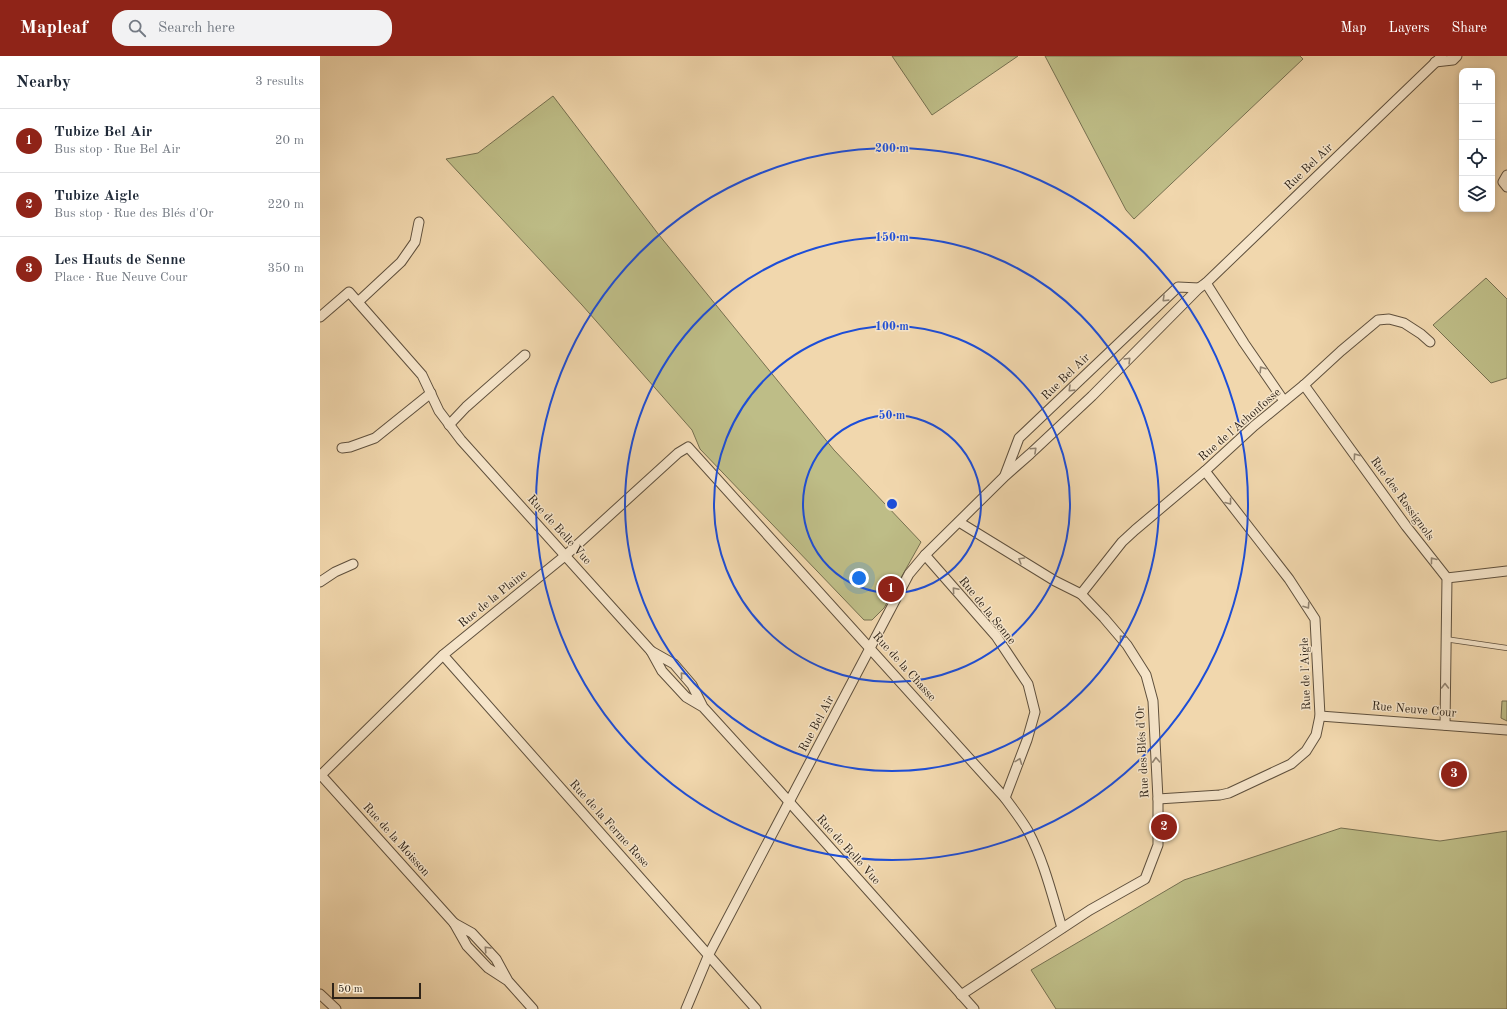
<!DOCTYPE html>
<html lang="en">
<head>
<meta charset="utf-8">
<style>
	body { margin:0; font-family:"Old Standard TT",serif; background:#f2f2f3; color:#1f2937 }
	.controls { position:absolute; right:12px; top:12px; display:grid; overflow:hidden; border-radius:8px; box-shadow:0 2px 6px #0003 }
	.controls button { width:36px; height:36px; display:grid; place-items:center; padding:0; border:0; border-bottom:1px solid #e0e1e3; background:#fff; color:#1f2937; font:20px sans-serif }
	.scale { position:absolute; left:12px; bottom:10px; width:89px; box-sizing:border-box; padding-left:4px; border:2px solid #2e2318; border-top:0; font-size:11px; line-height:14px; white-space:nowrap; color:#2e2318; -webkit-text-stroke:3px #f6e5ca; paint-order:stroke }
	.you { position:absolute; left:539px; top:522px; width:14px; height:14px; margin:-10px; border:3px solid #fff; border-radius:50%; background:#1a73e8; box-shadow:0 0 0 6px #1a73e833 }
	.badge { display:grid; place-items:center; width:26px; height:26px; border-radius:50%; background:#8f2418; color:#fff; font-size:13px; font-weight:700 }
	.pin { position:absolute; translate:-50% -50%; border:2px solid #fff; box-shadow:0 1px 4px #0006 }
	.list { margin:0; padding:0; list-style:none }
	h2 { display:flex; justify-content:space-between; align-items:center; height:52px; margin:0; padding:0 16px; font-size:17px }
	h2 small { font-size:13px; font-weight:400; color:#747a83 }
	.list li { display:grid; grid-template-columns:26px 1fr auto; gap:12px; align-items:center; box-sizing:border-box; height:64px; padding:0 16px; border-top:1px solid #e0e1e3 }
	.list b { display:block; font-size:15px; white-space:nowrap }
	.list p { margin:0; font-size:13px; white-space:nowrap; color:#747a83 }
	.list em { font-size:13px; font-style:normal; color:#747a83 }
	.icon { flex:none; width:22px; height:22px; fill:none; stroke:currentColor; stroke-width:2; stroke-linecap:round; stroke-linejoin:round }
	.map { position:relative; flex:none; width:1187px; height:953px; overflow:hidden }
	header { display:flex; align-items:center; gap:24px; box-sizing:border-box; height:56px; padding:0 20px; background:#8f2418; color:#fff }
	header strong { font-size:19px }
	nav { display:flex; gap:22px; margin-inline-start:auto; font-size:14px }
	.search { width:280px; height:36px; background:#f2f2f3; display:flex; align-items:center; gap:10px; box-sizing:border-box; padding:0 14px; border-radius:16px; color:#747a83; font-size:15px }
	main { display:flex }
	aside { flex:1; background:#fff }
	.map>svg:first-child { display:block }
</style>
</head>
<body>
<header>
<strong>Mapleaf</strong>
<div class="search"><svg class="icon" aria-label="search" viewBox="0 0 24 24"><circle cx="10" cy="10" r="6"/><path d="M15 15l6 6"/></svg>Search here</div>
<nav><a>Map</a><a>Layers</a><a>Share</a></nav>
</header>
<main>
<aside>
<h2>Nearby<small>3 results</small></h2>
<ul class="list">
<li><span class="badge">1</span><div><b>Tubize Bel Air</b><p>Bus stop · Rue Bel Air</p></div><em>20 m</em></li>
<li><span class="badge">2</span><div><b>Tubize Aigle</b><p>Bus stop · Rue des Blés d'Or</p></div><em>220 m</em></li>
<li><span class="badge">3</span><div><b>Les Hauts de Senne</b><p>Place · Rue Neuve Cour</p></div><em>350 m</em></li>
</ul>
</aside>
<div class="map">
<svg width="1187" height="953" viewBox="0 0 1187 953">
	<rect width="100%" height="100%" fill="#f1d7ad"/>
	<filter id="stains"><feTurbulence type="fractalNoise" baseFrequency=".005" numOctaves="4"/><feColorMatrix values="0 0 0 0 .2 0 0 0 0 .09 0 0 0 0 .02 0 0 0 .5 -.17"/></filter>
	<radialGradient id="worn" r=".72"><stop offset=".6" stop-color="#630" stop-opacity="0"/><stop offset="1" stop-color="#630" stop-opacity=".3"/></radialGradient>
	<g fill="#bebd87" stroke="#767050">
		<path d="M572,0h126l-86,59z"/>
		<path d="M725,0h255l3,3 -169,160 -8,-9z"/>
		<path d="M233,40l106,139 175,215 87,92 -37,66 -12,12h-8l-164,-171 -8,-19 -110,-125 -136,-146 32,-6z"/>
		<path d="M1166,222l21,21v79l-16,5 -58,-58z"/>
		<path d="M1182,645h5v20l-6,-3z"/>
		<path d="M1021,772l99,13 67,-10v178h-451l-25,-39 153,-90z"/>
	</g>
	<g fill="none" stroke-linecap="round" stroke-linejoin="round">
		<g stroke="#5f503d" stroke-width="6">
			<path id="lane" d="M1125,583l62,9"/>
		</g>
		<g stroke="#5f503d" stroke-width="11">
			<g id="street">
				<path d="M1115,6l18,-2 4,-4"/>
				<path d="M1187,119l-4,7 4,5"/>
				<path d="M886,227l38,60 40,58"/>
				<path d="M38,246l43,-40 14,-20 4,-20"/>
				<path d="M0,261l29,-25 73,83 17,36 22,29 190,211"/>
				<path d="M984,329l102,141 41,52 -2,147"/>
				<path d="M129,369l17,-18 59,-52"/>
				<path d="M22,392l8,-1 25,-9 56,-45"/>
				<path d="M685,419l14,-37 159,-151 21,1"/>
				<path d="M639,466l96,59 26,13 23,24 23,27 19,30 7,26 5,98v46l-13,34 -55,31 -129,85"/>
				<path d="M605,499l71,81 32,48 7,28 -8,28 -22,58"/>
				<path d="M1127,522l60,-7"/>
				<path d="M0,526l15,-10 18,-8"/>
				<path d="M761,538l41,-52 13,-12 70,-59 49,-45 50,-41 37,-34 37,-31 11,-1 15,4 17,11 9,8"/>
				<path d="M123,599l313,354"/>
				<path d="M383,651l-17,-10 -24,-26 -11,-20 23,13 18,21 11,22 72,79 199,223"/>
				<path d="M1000,660l187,14"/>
				<path d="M0,718l134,149"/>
				<path d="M0,720l123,-121 123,-100 112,-102 10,-6 317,351c8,11 16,21 23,33 16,30 24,64 34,97"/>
				<path d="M838,743l62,-4 9,-2 62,-29 15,-13 10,-16 4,-19 -5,-97 -26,-40 -84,-108"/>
				<path d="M188,925l-12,-22 -24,-26 -18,-10 13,23 21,22 20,13 25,28"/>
				<path d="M0,938l16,15"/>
				<path d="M366,953l23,-55 200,-380 16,-19 80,-79 25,-22 62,-58 107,-108 7,-5 236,-227"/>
			</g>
		</g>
		<use href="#lane" stroke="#f6e5ca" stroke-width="4.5"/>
		<use href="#street" stroke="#f6e5ca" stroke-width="9"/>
	</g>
	<defs><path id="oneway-chevron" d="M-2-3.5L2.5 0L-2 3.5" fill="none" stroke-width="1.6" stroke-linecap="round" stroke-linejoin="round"/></defs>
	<g stroke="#928471">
		<use href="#oneway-chevron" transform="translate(845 243) rotate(136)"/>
		<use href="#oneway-chevron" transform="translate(808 304) rotate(-45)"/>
		<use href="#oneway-chevron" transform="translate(942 313) rotate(-124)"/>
		<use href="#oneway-chevron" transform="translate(751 333) rotate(136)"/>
		<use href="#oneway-chevron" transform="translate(714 394) rotate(-43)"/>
		<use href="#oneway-chevron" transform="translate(1036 400) rotate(-126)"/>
		<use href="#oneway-chevron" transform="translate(909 446) rotate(52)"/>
		<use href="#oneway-chevron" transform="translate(701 504) rotate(-149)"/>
		<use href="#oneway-chevron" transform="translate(1113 504) rotate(-128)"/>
		<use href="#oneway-chevron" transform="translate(635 534) rotate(-131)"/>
		<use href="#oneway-chevron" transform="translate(987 550) rotate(56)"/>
		<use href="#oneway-chevron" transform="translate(802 582) rotate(-130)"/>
		<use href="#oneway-chevron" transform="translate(363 619) rotate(-131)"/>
		<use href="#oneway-chevron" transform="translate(1125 630) rotate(-90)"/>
		<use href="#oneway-chevron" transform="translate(836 704) rotate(-93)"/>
		<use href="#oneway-chevron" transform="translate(699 705) rotate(-69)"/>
		<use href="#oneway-chevron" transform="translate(167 893) rotate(-133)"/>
	</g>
	<g fill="none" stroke="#1d4ed8" stroke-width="2">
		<circle cx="572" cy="448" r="89"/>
		<circle cx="572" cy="448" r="178"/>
		<circle cx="572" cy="448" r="267"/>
		<circle cx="572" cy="448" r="356"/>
	</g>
	<g text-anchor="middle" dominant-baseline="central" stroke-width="3" stroke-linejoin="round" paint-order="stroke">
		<g font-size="12" fill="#2e2318" stroke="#f6e5ca">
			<text transform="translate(989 111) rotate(-44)">Rue Bel Air</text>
			<text transform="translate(746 321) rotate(-44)">Rue Bel Air</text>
			<text transform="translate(920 369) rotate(-41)">Rue de l'Achonfosse</text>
			<text transform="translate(1082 443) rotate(54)">Rue des Rossignols</text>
			<text transform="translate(239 474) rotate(48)">Rue de Belle Vue</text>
			<text transform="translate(173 543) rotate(-39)">Rue de la Plaine</text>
			<text transform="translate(667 555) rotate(51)">Rue de la Senne</text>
			<text transform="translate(584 611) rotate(48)">Rue de la Chasse</text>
			<text transform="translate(986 618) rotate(-92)">Rue de l'Aigle</text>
			<text transform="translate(1094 654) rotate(5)">Rue Neuve Cour</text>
			<text transform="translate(497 668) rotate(-62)">Rue Bel Air</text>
			<text transform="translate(823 696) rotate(-93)">Rue des Blés d'Or</text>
			<text transform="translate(289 768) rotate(48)">Rue de la Ferme Rose</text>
			<text transform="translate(76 784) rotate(48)">Rue de la Moisson</text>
			<text transform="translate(528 794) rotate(48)">Rue de Belle Vue</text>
		</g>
	</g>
	<circle cx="572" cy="448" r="6" fill="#1d4ed8" stroke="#f6e5ca" stroke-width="2"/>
	<g font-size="12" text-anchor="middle" font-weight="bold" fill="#1d4ed8" stroke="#f6e5ca" stroke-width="3" stroke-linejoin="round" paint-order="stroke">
		<text x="572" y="96">200 m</text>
		<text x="572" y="185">150 m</text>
		<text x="572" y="274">100 m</text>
		<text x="572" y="363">50 m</text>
	</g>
	<rect width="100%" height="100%" filter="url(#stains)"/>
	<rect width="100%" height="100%" fill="url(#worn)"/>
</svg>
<div class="controls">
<button>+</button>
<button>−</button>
<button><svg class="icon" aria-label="locate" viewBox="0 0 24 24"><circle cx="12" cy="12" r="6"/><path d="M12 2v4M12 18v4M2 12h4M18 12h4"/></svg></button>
<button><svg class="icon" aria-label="layers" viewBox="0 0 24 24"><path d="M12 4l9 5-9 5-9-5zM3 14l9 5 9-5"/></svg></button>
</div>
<div class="scale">50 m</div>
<div class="you"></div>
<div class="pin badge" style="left:571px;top:533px">1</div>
<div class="pin badge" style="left:844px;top:771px">2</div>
<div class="pin badge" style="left:1134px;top:718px">3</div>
</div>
</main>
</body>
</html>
